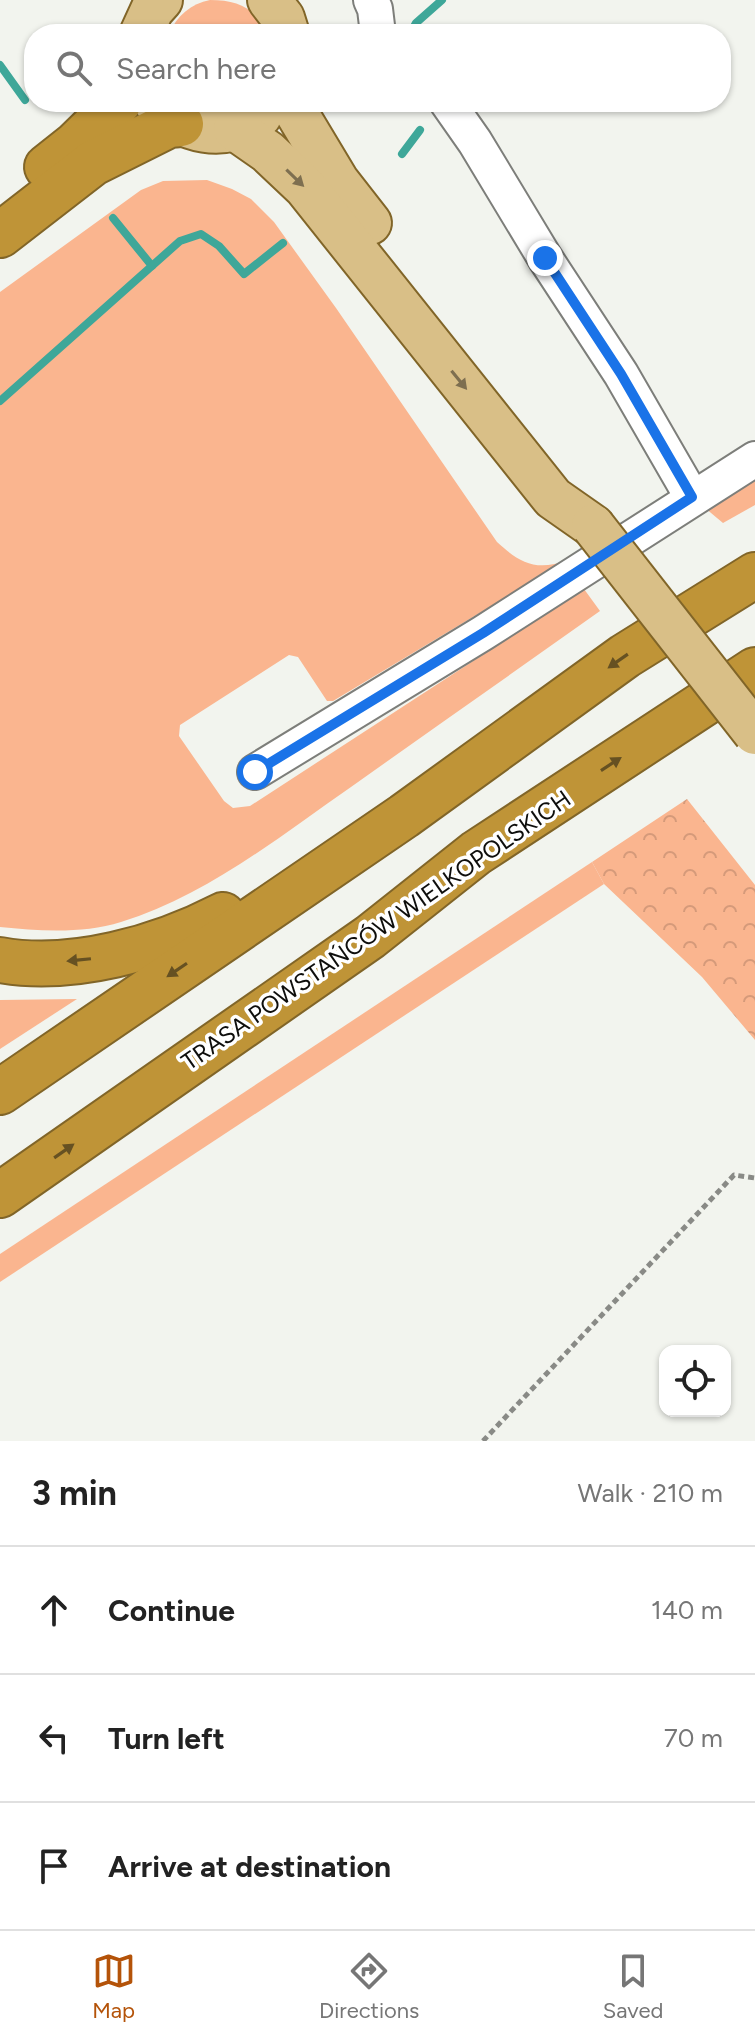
<!DOCTYPE html>
<html lang="en">
<head>
<meta charset="utf-8">
<style>
	body { margin:0; font-family:Figtree,sans-serif; background:#f6f6f6; color:#222 }
	.controls { position:absolute; right:24px; bottom:24px; display:grid; overflow:hidden; border-radius:16px; box-shadow:0 2px 6px #0004 }
	.controls button { width:72px; height:72px; display:grid; place-items:center; padding:0; border:0; border-bottom:2px solid #e0e0e0; background:#fff; color:#222; font:40px sans-serif }
	.stop { position:absolute; width:24px; height:24px; margin:-18px; border:6px solid #1a73e8; border-radius:50%; background:#fff }
	.stop.end { background:#1a73e8; border-color:#fff; box-shadow:0 2px 8px #0008 }
	.list { margin:0; padding:0; list-style:none }
	h2 { display:flex; justify-content:space-between; align-items:center; height:104px; margin:0; padding:0 32px; font-size:34px }
	h2 small { font-size:26px; font-weight:400; color:#767676 }
	.list li { display:grid; grid-template-columns:52px 1fr auto; gap:24px; align-items:center; box-sizing:border-box; height:128px; padding:0 32px; border-top:2px solid #e0e0e0 }
	.list b { display:block; font-size:30px; white-space:nowrap }
	.list em { font-size:26px; font-style:normal; color:#767676 }
	.icon { flex:none; width:44px; height:44px; fill:none; stroke:currentColor; stroke-width:2; stroke-linecap:round; stroke-linejoin:round }
	.map { position:relative; flex:none; width:755px; height:1441px; overflow:hidden }
	.search { position:absolute; background:#fff; box-shadow:0 2px 6px #0004; left:24px; right:24px; top:24px; height:88px; display:flex; align-items:center; gap:20px; box-sizing:border-box; padding:0 28px; border-radius:32px; color:#767676; font-size:30px }
	.sheet { height:488px; background:#fff }
	nav { display:flex; justify-content:space-around; align-items:center; box-sizing:border-box; height:112px; border-top:2px solid #e0e0e0; background:#fff; font-size:22px; color:#767676 }
	nav a { display:grid; justify-items:center; gap:4px }
	nav .on { color:#b45309 }
	.map>svg:first-child { display:block }
</style>
</head>
<body>
<div class="map">
<svg width="755" height="1441" viewBox="0 0 755 1441">
	<defs>
		<pattern id="forest-crowns" width="20" height="18" patternUnits="userSpaceOnUse" patternTransform="scale(2)"><rect width="20" height="18" fill="#fab58f"/><path d="M2 6a3 3 0 1 1 6 0M12 15a3 3 0 1 1 6 0" fill="none" stroke="#d59a7a"/></pattern>
	</defs>
	<rect width="100%" height="100%" fill="#f2f4ee"/>
	<g fill="#fab58f">
		<path d="M210,0c28,0 45,8 58,34h-99c8,-19 22,-30 41,-34z"/>
		<path d="M207,180l25,9 19,10 23,23 62,86 161,234c23,21 39,30 71,18l-235,141h-6l-29,-44 -9,-2 -109,70 -1,11 45,65 9,7 17,-2 334,-217 16,22c-83,59 -166,117 -249,176 -72,50 -145,109 -230,135 -38,12 -82,9 -121,5v-635l141,-102 22,-9z"/>
		<path d="M755,458v47l-32,18 -31,-26z"/>
		<path d="M592,862l12,22 -604,398v-28z"/>
		<path d="M77,999l-77,50v-49z"/>
	</g>
	<path fill="url(#forest-crowns)" d="M687,799l68,86v155l-53,-63 -98,-93 -12,-22z"/>
	<g fill="none" stroke-linecap="round" stroke-linejoin="round">
		<g stroke="#3ea799" stroke-width="8">
			<path d="M410,34l6,-11 26,-23"/>
			<path d="M0,65l25,35"/>
			<path d="M402,154l18,-24"/>
			<path d="M113,218l39,48"/>
			<path d="M0,401l180,-160 21,-7 18,12 25,28 39,-31"/>
		</g>
		<g stroke="#7d7e7a" stroke-width="38">
			<g id="minor">
				<path d="M371,0l4,9 3,25"/>
				<path d="M447,102l28,40 70,116 76,116 71,123"/>
				<path d="M255,772l228,-139 272,-174"/>
			</g>
		</g>
		<g stroke="#816528" stroke-width="46">
			<g id="major">
				<path d="M269,0l14,18 5,16"/>
				<path d="M141,34l11,-24 9,-10"/>
				<path d="M155,102c25,31 72,41 105,14"/>
				<path d="M290,102l48,80 32,41"/>
				<path d="M235,129l33,23 37,35 248,311 40,28"/>
			</g>
		</g>
		<g stroke="#816528" stroke-width="48">
			<g id="highway">
				<path d="M47,167l29,-23 43,-42"/>
				<path d="M0,235l93,-72 76,-38 12,-1"/>
				<path d="M0,960c72,13 159,-12 223,-45"/>
				<path d="M0,1092l404,-276 221,-160 130,-81"/>
				<path d="M0,1195l370,-258 106,-84 279,-183"/>
			</g>
		</g>
		<path stroke="#898a86" stroke-width="5" stroke-dasharray="6 4" stroke-linecap="butt" d="M483,1441l251,-266 21,3"/>
		<use href="#minor" stroke="#fff" stroke-width="34"/>
		<use href="#major" stroke="#d9bf87" stroke-width="42"/>
		<use href="#highway" stroke="#bf9437" stroke-width="44"/>
		<g stroke="#816528" stroke-width="46" stroke-linecap="butt">
			<path id="major-bridge" d="M593,526l162,207"/>
		</g>
		<use href="#major-bridge" stroke="#d9bf87" stroke-width="42"/>
	</g>
	<defs><path id="oneway-solid" d="M-6-.8H1V-3.2L6.5 0L1 3.2V.8H-6Z" transform="scale(2)"/></defs>
	<g fill="#7e6f50">
		<use href="#oneway-solid" transform="translate(295 178) rotate(44)"/>
		<use href="#oneway-solid" transform="translate(459 380) rotate(51)"/>
	</g>
	<g fill="#665122">
		<use href="#oneway-solid" transform="translate(618 661) rotate(145)"/>
		<use href="#oneway-solid" transform="translate(611 764) rotate(-33)"/>
		<use href="#oneway-solid" transform="translate(79 960) rotate(174)"/>
		<use href="#oneway-solid" transform="translate(177 970) rotate(146)"/>
		<use href="#oneway-solid" transform="translate(64 1151) rotate(-35)"/>
	</g>
	<g fill="none" stroke-linecap="round" stroke-linejoin="round">
		<path stroke="#1a73e8" stroke-width="10" d="M255,772l228,-139 209,-136 -71,-123 -76,-116"/>
	</g>
	<g text-anchor="middle" dominant-baseline="central" stroke-width="7" stroke-linejoin="round" paint-order="stroke">
		<g font-size="24" fill="#0e0e0c" stroke="#fff">
			<text transform="translate(376 930) rotate(-35)">TRASA POWSTAŃCÓW WIELKOPOLSKICH</text>
		</g>
	</g>
</svg>
<div class="controls">
<button><svg class="icon" aria-label="locate" viewBox="0 0 24 24"><circle cx="12" cy="12" r="6"/><path d="M12 2v4M12 18v4M2 12h4M18 12h4"/></svg></button>
</div>
<div class="stop" style="left:255px;top:772px"></div>
<div class="stop end" style="left:545px;top:258px"></div>
<div class="search"><svg class="icon" aria-label="search" viewBox="0 0 24 24"><circle cx="10" cy="10" r="6"/><path d="M15 15l6 6"/></svg>Search here</div>
</div>
<section class="sheet">
<h2>3 min<small>Walk · 210 m</small></h2>
<ul class="list">
<li><svg class="icon" aria-label="ahead" viewBox="0 0 24 24"><path d="M12 20V5M6 11l6-6 6 6"/></svg><div><b>Continue</b></div><em>140 m</em></li>
<li><svg class="icon" aria-label="left" viewBox="0 0 24 24"><path d="M17 20v-9H6M10 6l-5 5 5 5"/></svg><div><b>Turn left</b></div><em>70 m</em></li>
<li><svg class="icon" aria-label="arrive" viewBox="0 0 24 24"><path d="M6 21V4h12l-3 4 3 4H6"/></svg><div><b>Arrive at destination</b></div></li>
</ul>
</section>
<nav>
<a class="on"><svg class="icon" aria-label="map" viewBox="0 0 24 24"><path d="M3 6l6-2 6 2 6-2v14l-6 2-6-2-6 2zM9 4v14M15 6v14"/></svg>Map</a>
<a><svg class="icon" aria-label="directions" viewBox="0 0 24 24"><path d="M12 3l9 9-9 9-9-9zM9 14v-3h6M13 9l2 2-2 2"/></svg>Directions</a>
<a><svg class="icon" aria-label="saved" viewBox="0 0 24 24"><path d="M7 4h10v16l-5-4-5 4z"/></svg>Saved</a>
</nav>
</body>
</html>
